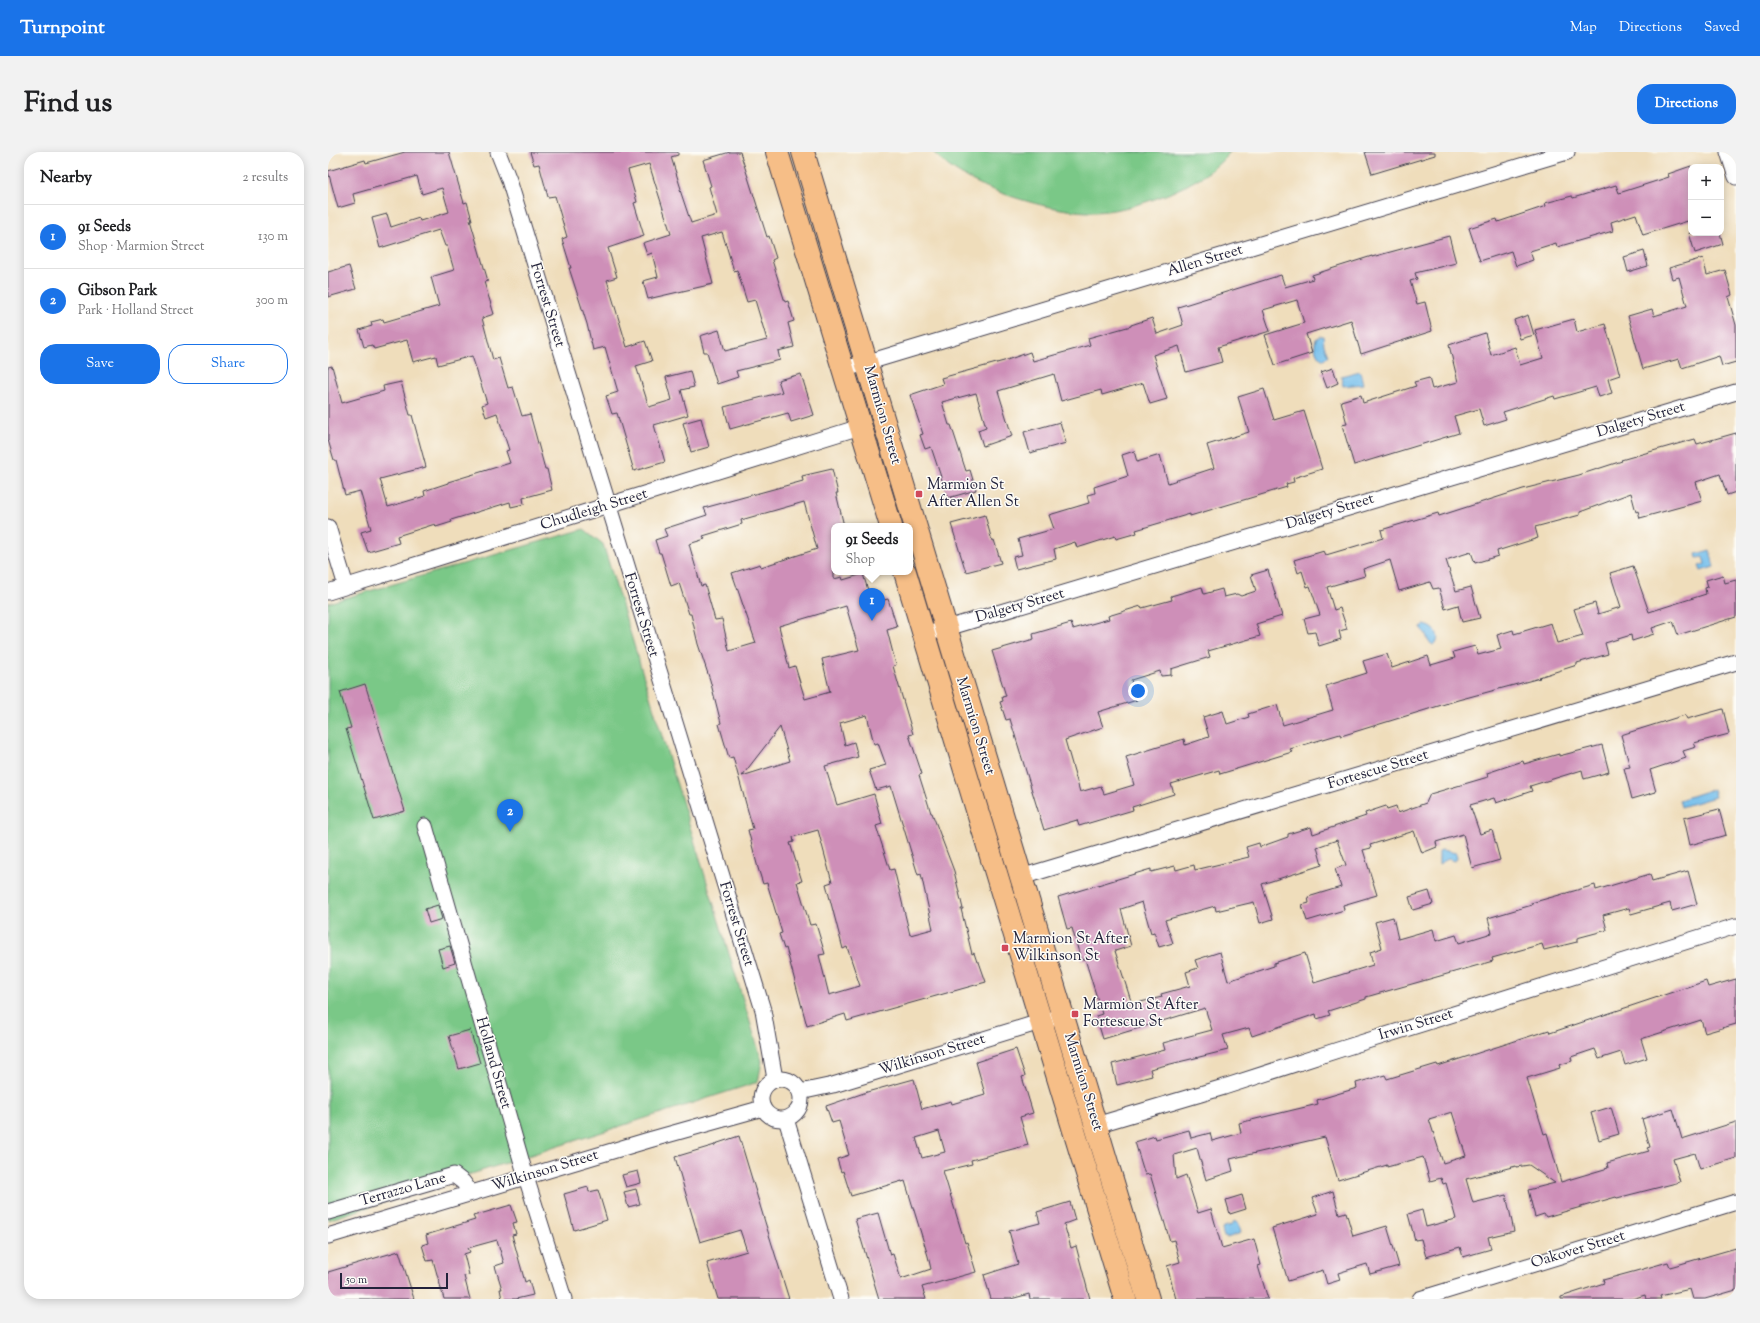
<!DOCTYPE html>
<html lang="en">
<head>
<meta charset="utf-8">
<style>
	body { margin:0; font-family:"Sorts Mill Goudy",serif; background:#f2f2f2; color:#202124 }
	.controls { position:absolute; right:12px; top:12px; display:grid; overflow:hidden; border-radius:8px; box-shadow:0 2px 10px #0003 }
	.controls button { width:36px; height:36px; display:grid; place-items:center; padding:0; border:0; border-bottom:1px solid #e0e0e0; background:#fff; color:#202124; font:20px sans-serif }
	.scale { position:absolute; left:12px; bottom:10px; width:108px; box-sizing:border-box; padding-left:4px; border:2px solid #22223b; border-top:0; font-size:11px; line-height:14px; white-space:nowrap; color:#22223b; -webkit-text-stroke:3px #fdfcf7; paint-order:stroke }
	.you { position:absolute; left:810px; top:539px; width:14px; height:14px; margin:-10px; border:3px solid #fff; border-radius:50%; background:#1a73e8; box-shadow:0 0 0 6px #1a73e833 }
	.badge { display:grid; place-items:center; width:26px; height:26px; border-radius:50%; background:#1a73e8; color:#fff; font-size:13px; font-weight:700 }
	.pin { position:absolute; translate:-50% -33px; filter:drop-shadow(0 1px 2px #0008) }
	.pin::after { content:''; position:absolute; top:21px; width:14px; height:12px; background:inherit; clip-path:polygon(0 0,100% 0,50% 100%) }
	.popup { position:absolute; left:503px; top:371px; width:82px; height:52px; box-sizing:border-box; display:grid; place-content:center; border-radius:8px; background:#fff; filter:drop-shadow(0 1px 3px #0005); font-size:13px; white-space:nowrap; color:#757577 }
	.popup b { font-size:15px; color:#202124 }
	.popup::after { content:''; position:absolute; left:50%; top:100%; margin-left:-8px; border:8px solid transparent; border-top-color:#fff }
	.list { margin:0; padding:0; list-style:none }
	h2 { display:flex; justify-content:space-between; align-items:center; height:52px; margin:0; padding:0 16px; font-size:17px }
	h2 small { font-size:13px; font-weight:400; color:#757577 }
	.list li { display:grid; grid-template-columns:26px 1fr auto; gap:12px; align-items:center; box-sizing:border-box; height:64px; padding:0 16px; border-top:1px solid #e0e0e0 }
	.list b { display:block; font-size:15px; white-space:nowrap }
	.list p { margin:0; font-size:13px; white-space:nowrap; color:#757577 }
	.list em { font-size:13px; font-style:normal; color:#757577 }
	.actions { display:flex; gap:8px; padding:12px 16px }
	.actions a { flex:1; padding:9px 0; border:1px solid #1a73e8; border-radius:16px; text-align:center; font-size:14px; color:#1a73e8 }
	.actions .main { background:#1a73e8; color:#fff }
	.map { position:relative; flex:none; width:1408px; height:1147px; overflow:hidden; border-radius:16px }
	header { display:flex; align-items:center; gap:24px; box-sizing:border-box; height:56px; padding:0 20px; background:#1a73e8; color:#fff }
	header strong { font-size:19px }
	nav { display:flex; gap:22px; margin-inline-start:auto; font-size:14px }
	.intro { display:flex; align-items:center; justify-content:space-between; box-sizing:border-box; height:96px; padding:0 24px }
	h1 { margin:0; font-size:28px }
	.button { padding:10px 18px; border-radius:16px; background:#1a73e8; color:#fff; font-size:14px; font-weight:700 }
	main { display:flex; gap:24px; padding:0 24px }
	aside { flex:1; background:#fff; border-radius:16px; box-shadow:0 2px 10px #0003 }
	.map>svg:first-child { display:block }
</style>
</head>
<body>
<header>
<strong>Turnpoint</strong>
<nav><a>Map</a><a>Directions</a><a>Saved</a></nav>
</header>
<div class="intro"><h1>Find us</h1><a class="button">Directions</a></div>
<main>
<aside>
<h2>Nearby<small>2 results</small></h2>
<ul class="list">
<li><span class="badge">1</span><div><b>91 Seeds</b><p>Shop · Marmion Street</p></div><em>130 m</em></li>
<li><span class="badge">2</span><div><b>Gibson Park</b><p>Park · Holland Street</p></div><em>300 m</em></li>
</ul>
<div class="actions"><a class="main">Save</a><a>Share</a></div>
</aside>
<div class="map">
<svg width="1408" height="1147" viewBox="0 0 1408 1147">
	<rect width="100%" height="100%" fill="#fdfcf7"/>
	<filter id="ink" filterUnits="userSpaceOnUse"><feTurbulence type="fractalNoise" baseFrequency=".025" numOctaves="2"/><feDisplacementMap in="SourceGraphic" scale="8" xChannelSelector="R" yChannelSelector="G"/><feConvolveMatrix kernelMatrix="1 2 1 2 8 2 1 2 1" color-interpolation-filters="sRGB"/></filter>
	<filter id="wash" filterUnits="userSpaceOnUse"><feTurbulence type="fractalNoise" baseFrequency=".012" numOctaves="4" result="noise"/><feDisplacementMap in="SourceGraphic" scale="16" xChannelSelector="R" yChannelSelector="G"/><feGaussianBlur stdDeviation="0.9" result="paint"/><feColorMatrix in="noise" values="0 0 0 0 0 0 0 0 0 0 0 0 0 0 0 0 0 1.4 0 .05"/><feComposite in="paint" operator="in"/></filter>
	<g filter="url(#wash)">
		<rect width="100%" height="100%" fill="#efddbb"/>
		<g fill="#7ac887" stroke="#4e7561">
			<path d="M605,0h297c-19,22 -36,30 -62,42 -23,9 -48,17 -73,18 -40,1 -109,-20 -141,-42 -8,-5 -14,-12 -21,-18z"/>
			<path d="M256,377l19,15 159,517 -4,21 -430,138v-617z"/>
		</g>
		<g fill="#72bdeb" stroke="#4a7093">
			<path d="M992,184h3l1,9 4,11 -4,4c-8,-3 -11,-14 -8,-21z"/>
			<path d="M1032,219l3,13 -20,2 -2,-10z"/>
			<path d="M1382,398l4,17 -13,4 -2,-5 6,-2 -2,-7 -6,1 -1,-4z"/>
			<path d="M1096,473c9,1 16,8 13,17l-4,3 -5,-4 -2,-7 -5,-5v-2z"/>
			<path d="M1385,637l2,8 -34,10 -2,-7z"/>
			<path d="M1114,698l14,3 1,6 -3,2 -6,-2 -9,5v-13z"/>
			<path d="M907,1069l4,4 2,8 -14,5 -3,-1 -2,-7 1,-3 9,-2z"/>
		</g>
		<g id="blocks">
			<g fill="#ce8fb8" fill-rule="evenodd">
				<path d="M77,0h44l15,51 3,-1 5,18h-2l18,61 -4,1 10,32 -12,4 11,42 6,-2 9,30 5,-1 9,29 8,-2 15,55h2l5,21 -29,8 1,6 -13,3 -1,-5 -59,18 1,2 -16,5 -1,-3 -38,12 2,7 -31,9 -7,-20 10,-3 -11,-38 -15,4 -9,-35h-2l-6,-20v-73l4,-1 10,37 42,-12 -1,-5 18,-4 9,33h2l14,52 -46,12 8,28 37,-11 -1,-5 24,-8v-1l62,-19 -4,-12 3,-1 -12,-37 -11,4 -4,-12 5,-2 -15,-47 -34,9 -2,-9 -23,6 -6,-22 -33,9 -2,-4 -8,2 -5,-17 13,-4 -1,-4 12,-3 1,3 55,-16 -8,-29 23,-7 -7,-24h-2l-6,-16 -59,18 -8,-30 15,-4 4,13 28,-9 1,3 29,-9 -7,-24 -20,6 -5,-18 -64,18 2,9 -17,5 -10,-37 37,-11 1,3z"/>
				<path d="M202,0h148v3l-7,2 10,32 -1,1 11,33 26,-8 -8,-28 2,-1 -8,-26 27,-8h10l27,85 2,-1 7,22 -4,2 13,42 3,-1 6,20 -6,2 6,24 -16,4 2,9 -44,11 2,6 -21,7 -10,-32h-3l-4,-16 19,-6 6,21 42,-11 -12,-40 -8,2 -10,-32 -3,1 -12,-39 -21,6 12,46 -65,15 -5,-18 15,-4 -6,-24 -5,2 -4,-12 28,-9 -22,-70 -21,6 9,32 -3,1 10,33 -36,12 9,29 -10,3 20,67 18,-6 7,20 -16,5 13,41 23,-7 -6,-23 24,-6 4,16 -13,3 7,25 -34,10 11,37 -31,9 -17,-58 -5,1 -6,-18 12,-4 -13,-45 -12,3 -6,-26 -18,-56h2l-9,-29 5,-2 -12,-41 -7,1 -9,-33 -5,1z"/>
				<path d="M1037,0h70v3l-63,19z"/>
				<path d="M1363,14v54l-48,15 -7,-21 -25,8 2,9 -56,16 -1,-4 -26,8 3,9 -17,6 -5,-15 -31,10 -11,-33 28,-9 1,3 48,-16 -1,-3 27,-7 1,2 43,-13 3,8 50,-16 -1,-3z"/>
				<path d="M1361,81h31l3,11 -28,9z"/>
				<path d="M1121,84l7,27 -41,10 2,6 -7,2 7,23 8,-2 7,29 -71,23 -10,-34 -45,14 6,19 -37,12 -10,-30 39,-12 -7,-23 -34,10 7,21 -52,16 4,15 -36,10 -7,-26 -26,9 14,44 -17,5 -7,-21 -41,12 -1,-5 -40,11 -7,-27 -56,17 14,45 -29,10 -5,-16 8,-3 -10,-34 -34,9 7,23h2l15,46 4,-1 6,20 -28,8 -17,-51 -6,2 -5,-14 3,-1 -13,-39 33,-11 -2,-6 63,-17 26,-9 3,9 57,-16 -2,-7 43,-12v-1l21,-7 5,16 26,-9 -5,-18 103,-32 4,12 28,-8 -1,-4 60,-19v1z"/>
				<path d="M1316,99l4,15 -20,6 -4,-15z"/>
				<path d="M1375,106l4,17 18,-5 7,25 -4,2 8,28v37l-14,4 -3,-10 -37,12 -3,-9 -36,10 -15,-53 24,-7 2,7 33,-10 -8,-29 -7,2 -3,-11z"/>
				<path d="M21,114l7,23 -28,8v-25z"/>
				<path d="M1200,163l6,20 -14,4 -6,-19z"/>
				<path d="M1246,167l3,13 28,-8 15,51 -12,4 4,14 -13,4 -3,-10 -41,12 -1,-3 -51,16 3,7 -22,7 -5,-17 -25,7 5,17 -105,32 -12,-40 5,-1 -6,-23 20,-6 2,8 53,-17 -2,-4 15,-4 3,11 26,-7 -9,-37 36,-12 6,22 24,-8 5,18 23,-7 -8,-28z"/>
				<path d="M1005,216l5,15 -11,5 -6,-16z"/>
				<path d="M473,222l13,41 -23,7 -3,-9 -58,16 -6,-22 58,-15 -4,-12z"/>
				<path d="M936,237l10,31 30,-9 18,58 -29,9 1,4 -8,2 1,3 -97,29v-2l-54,16 1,3 -21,6 -1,-3 -38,12 -2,-6 -21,7 2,10 -40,10 -3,-12 9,-2 -4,-16 36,-10 -5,-14 40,-12 -2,-8 8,-2 -1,-6 34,-11 -6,-21 12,-4 3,11 23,-7 8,28 46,-15 -7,-23 42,-13 -11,-35z"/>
				<path d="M373,266l8,29 -18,5 -8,-29z"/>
				<path d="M732,270l6,21 -36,10 -6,-21z"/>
				<path d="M1408,281v59l-9,3 -7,-21 -24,8 6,19 -62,17 -2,-7 -2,1 -5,-19 -51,19v3l-45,12 3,11 -41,13 1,5 -23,7 -4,-11 -25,8 10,31 15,-4 9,31 -18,4 -4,-17 -13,4 -6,-21 -6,1 -3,-7 -31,9 -9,-31 -27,9 2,7 -38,11 7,23 6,-2 7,21 -8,2 2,8 -22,7 -4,-14 -7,1 -4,-14 16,-4 -10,-29 -3,1 -5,-16 -4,2 -4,-13 30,-9 2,4 57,-17 -2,-8 57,-17 1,3 84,-27 56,-14 43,-14 -1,-1 74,-21 2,5z"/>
				<path d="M504,317l6,24h-2l8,33h-10v53l8,-2 1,3 20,-6 9,29 16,-4 9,28 -10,3 9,35 -3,1 20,68 -4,1 13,39 -3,1 12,38h1l22,58 9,38h-2l11,45 2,-1 3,9h2l7,20 -139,39 -2,-7 -38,12 -21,-78 -2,1 -5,-15 3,-1 -15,-50 -4,1 -5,-16 -10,-38 5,-1 -20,-72 -4,1 -10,-34 2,-1 -11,-43 -12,-36 -7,-30h-2l-10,-31 -8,3 -10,-33h-2l-4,-13 12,-4 -3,-7 43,-14 -3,-7 99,-27 -1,-5zM476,350l13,47 -56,18 -1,-3 -28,9 24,70 -27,8 -7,-32 -7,1 -10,-35 -4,1 -12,-42 16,-5 -2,-3 39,-12 -1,-4zM518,454l13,44 -37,9 8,33 -25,7 -10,-33 -6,2 -10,-42zM539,563l7,29 4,-1 8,22 -17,5 7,20 15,-4 27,89 3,-1 12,55 -23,6 -16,-66 -4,1 -14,-44 6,-2 -8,-30 -37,11 -12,-39 33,-9 -4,-15 -9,3 -5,-22zM452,575l10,34 -48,15zM490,678l14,52 -6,2 17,65 4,-2 13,39 -31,9 -10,-40 6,-1 -9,-30 -6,1 -13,-43 5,-1 -12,-38 4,-1 -1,-5z"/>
				<path d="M657,363l7,26 2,-1 7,23 -35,9 -15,-48z"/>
				<path d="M1305,414l16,46 57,-18 -1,-6 3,-1 -2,-7 17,-5 2,8 11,-3v37l-58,18 -5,-14 -21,7 2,6 -22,7 -1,-6 -26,8 3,11 -31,9v2l-38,12 1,1 -82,22 -117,36 -1,-2 -50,15 2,3 -72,22 -1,-4 -48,14 3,10 -42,13 1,3 -54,16 -2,-6 -33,10 -34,-111 -4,1 -6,-18 3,-1 -1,-4 4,-1 -14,-45 42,-12 -1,-5 38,-11 2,6 36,-10 -1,-3 33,-10 1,2 30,-8 -1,-4 31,-9 2,7 18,-5 2,8 13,-3 4,2 15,-5 -5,-16 17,-5 14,46 -26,8 4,12 -52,15 2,6 -39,12v6l-10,1 -1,-5 -29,9 6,20 -39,12 5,15 -38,13 15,52 21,-6 3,8 30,-9 -8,-28 58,-18 1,6 24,-8 -6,-20 20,-6 4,13 22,-7 -1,-3 29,-9 6,20 50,-15 -7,-24 41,-13 -4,-12 24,-7 5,14 36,-12 3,9 24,-7 -2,-6 22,-6 3,9 23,-6 -4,-14 16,-5 1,4 37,-11 6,20 26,-7 -9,-27 21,-6 3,11 23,-7 -11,-34z"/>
				<path d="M37,532l40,127 -31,9 -28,-91 5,-1 -11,-36z"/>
				<path d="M1395,557l6,25 -35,9 2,4 -13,4 3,7 -36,12 6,22 -24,7 -8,-31 6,-1 -9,-32 64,-20 2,4z"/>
				<path d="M1274,593l7,27 -25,7 -2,-9 -52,16 2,5 -36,12 -2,-5 -24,7 10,29 12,-4 8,30 -28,8 -9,-34 -27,8 1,5 -15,6 -8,-22 -44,14 1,3 -8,2 14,45 -34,10 1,5 -37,11 -5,-16 7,-2 -1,-6 33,-10 -6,-18 11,-4 -9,-25 -20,7 5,18 -60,19 11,35 -13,4 -6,-21 -38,9 -1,-5 -50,14 8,23 -14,4 -5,-15 -3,1 -9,-31 -21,7 10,37 -16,5 17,53 30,-7 -1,-3 29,-8 -4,-14 12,-4 -3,-8 25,-8 8,29 46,-15v-3l31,-10 9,30 59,-18 -3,-13 12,-4 -7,-26 18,-5 5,22 35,-10 3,12 20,-6 3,8 33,-10 -4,-15 44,-13 -1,-2 64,-18 1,5 54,-16 2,7 36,-10 9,33 -25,7 -2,-8 -39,11 -2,-6 -26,7 4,15 -30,8v4l-33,8 -2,-6 -50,14 1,3 -127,36v2l-38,12 2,4 -13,4 -1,-5 -64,22 -3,-8 -26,7 5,15 -78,19 2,7 -35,9 -5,-21 53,-14 -2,-7 49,-13 -7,-22 -102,31 -7,-23 6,-2 -17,-55 -4,1 -9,-32 -5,1 -9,-32 93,-28v3l24,-6 1,4 18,-5 1,5 54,-13 -3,-10 13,-4 1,4 28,-10v-3l23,-7 2,7 53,-18 -1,-3 21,-7 1,3 9,-3 2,7 28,-10 4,-9 58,-17 -1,-4 36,-12 1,3 35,-10v2z"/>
				<path d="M1391,657l7,26 -36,10 -6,-27z"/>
				<path d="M1101,739l4,13 -20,6 -4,-13z"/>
				<path d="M110,753l4,14 -13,4 -4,-14z"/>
				<path d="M122,794l5,17 -12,4 -5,-18z"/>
				<path d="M1408,827v45l-31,9 -4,-13 -60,19 6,19 -22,7 -4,-13 -22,7 -4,-10 -24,8 1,4 -13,4 1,3 -33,10 17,56 3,-1 14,49 47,-14 -1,-5 42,-12 -2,-3 3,-1 -8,-28 31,-10 9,30 54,-17v36l-36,11 -5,-16 -22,6 7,23 -63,16 -1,-1 -70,20 -2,-3 -9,3 -7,-27 27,-7 -26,-18 -13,2v-1l-50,13 7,24 33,-8 8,36 -26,6 3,12 -28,8 -3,-10 -34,10 -5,-18 -6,1 -7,-26 14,-4 4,17 30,-8 -10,-36 -3,1 -2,-6 -11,3 -7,-24 -36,10v-2l-49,15 -13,-43 -95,22 3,12 -27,9 -9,-32 -23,7 2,24 10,-4 12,38 13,-4 11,39 32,-9 7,26 -3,1 10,33h-92l-9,-33 13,-4 -6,-22 -4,1 -20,-67 -5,1 -10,-33 20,-6 1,3 33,-9 2,8 19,-5 2,8 29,-8 -2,-10 79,-19 -1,-4 40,-12 -1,-5 29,-8 2,4 50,-15 1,2 111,-36 1,3 156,-52 2,6zM1124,960l14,44 -23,7 -14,-44z"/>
				<path d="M142,878l10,33 -21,6 -10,-33z"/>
				<path d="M688,897l9,27 -3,1 11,36 -13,4 8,28 -57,15 1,4 -29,7 22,72 2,-1 9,30 -54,15 4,12h-47l-24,-80 23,-6 12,42 3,-1 8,25 30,-10 -3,-13 -23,-75 -3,1v-1l-51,15 -8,-25 -2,1 -4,-13 12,-4 -10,-34 -7,2 -6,-17 41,-14 47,-13 8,30 29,-8 1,3 33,-10 -9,-32zM611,979l6,21 -23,6 -6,-20z"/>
				<path d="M1283,955l8,27 -20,6 -8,-27z"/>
				<path d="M411,984l26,86 24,77h-71l-11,-36 40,-12 -7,-21 -40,12 -25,-85 40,-12v-1z"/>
				<path d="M310,1019l3,12 -15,4 -4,-12z"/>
				<path d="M260,1035l1,5 9,-2 9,30 -33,10 -10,-36z"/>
				<path d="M308,1037l4,15 -12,3 -4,-15z"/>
				<path d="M1005,1039l6,23 7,-2 7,24 34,-10 12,40 -29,8 -3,-10 -29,9 2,7 -13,4 -4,-14 -35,11 -16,-53 46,-14 -6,-16z"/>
				<path d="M914,1043l4,14 -16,5 -4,-14z"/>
				<path d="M742,1050l5,18 -11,4 7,24 5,-2 14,53h-60l-1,-5 -18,5h-20l-7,-24 34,-11 -9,-33 31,-8 -3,-11z"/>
				<path d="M183,1053l6,17 -4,1 3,11 -4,1 13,47 4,-2 4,15 -17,4h-14l-2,-10h2l-7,-23 9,-3 -7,-23 -29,8 2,4 -6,2 5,21 -5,1 6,23h-26l-11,-39 -6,1 -5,-16 6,-2 -2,-8 49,-15 -2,-4z"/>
				<path d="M1408,1096v42l-31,9h-12l-3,-10 -30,7 1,3h-15l-1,-4 -13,4h-71v-2l43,-14 -1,-3 33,-9 32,-9 2,5z"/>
				<path d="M71,1099l15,48h-86v-27z"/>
			</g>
		</g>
	</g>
	<g filter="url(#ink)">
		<use href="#blocks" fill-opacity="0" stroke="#413e4e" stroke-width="1"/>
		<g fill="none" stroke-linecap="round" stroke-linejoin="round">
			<g stroke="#413e4e" stroke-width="17">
				<g id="street">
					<path d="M170,0l11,28 254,830 12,69"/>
					<path d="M1400,0l8,25"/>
					<path d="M514,218l725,-218"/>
					<path d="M0,375l18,59"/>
					<path d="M0,440l532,-165"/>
					<path d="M609,479l799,-239"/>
					<path d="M97,674l101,351 38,122"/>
					<path d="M693,725l715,-215"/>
					<circle cx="453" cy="947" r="20"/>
					<path d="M472,940l33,-7 217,-66"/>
					<path d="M458,967l55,180"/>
					<path d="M768,973l128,-38 114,-37 398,-124"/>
					<path d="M0,1060l126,-37 9,7 8,11"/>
					<path d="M0,1084l321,-96 114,-32"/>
					<path d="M1092,1147l316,-97"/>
				</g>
			</g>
			<g stroke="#413e4e" stroke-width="24">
				<g id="primary">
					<path d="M449,0l114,374"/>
					<path d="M475,0l345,1147"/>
					<path d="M577,420l220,727"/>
				</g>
			</g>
			<use href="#street" stroke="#fff" stroke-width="15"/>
			<use href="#primary" stroke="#f6be87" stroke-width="22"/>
		</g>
	</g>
	<g fill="#d1495b" stroke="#fdfcf7" stroke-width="1.5">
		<rect x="587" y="338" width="8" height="8" rx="2"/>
		<rect x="673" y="792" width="8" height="8" rx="2"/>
		<rect x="743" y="858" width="8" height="8" rx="2"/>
	</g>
	<g text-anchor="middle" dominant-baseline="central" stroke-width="3" stroke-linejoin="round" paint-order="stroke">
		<g font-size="15" fill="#22223b" stroke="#fdfcf7">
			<text transform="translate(877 109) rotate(-17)">Allen Street</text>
			<text transform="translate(219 153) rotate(73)">Forrest Street</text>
			<text transform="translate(554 263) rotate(74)">Marmion Street</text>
			<text transform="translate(1313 268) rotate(-17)">Dalgety Street</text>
			<text transform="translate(266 358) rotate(-17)">Chudleigh Street</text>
			<text transform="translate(1002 360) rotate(-17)">Dalgety Street</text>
			<text transform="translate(692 454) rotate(-16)">Dalgety Street</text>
			<text transform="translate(313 463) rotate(73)">Forrest Street</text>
			<text transform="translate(647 574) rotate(73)">Marmion Street</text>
			<text transform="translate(1050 618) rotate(-17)">Fortescue Street</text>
			<text transform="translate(408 772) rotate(73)">Forrest Street</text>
			<text transform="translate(1088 873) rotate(-17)">Irwin Street</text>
			<text transform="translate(604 903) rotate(-17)">Wilkinson Street</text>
			<text transform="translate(165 911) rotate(74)">Holland Street</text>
			<text transform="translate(755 930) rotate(73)">Marmion Street</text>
			<text transform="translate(217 1019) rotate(-17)">Wilkinson Street</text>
			<text transform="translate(75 1038) rotate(-16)">Terrazzo Lane</text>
			<text transform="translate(1250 1098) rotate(-17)">Oakover Street</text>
		</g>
		<g font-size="15" fill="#22223b" stroke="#fdfcf7" text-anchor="start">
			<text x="599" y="333">Marmion St<tspan x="599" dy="17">After Allen St</tspan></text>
			<text x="685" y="787">Marmion St After<tspan x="685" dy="17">Wilkinson St</tspan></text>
			<text x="755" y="853">Marmion St After<tspan x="755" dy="17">Fortescue St</tspan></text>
		</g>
	</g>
</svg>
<div class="controls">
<button>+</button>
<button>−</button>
</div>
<div class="scale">50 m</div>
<div class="you"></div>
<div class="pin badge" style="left:544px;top:469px">1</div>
<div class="popup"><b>91 Seeds</b>Shop</div>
<div class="pin badge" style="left:182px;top:680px">2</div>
</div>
</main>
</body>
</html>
